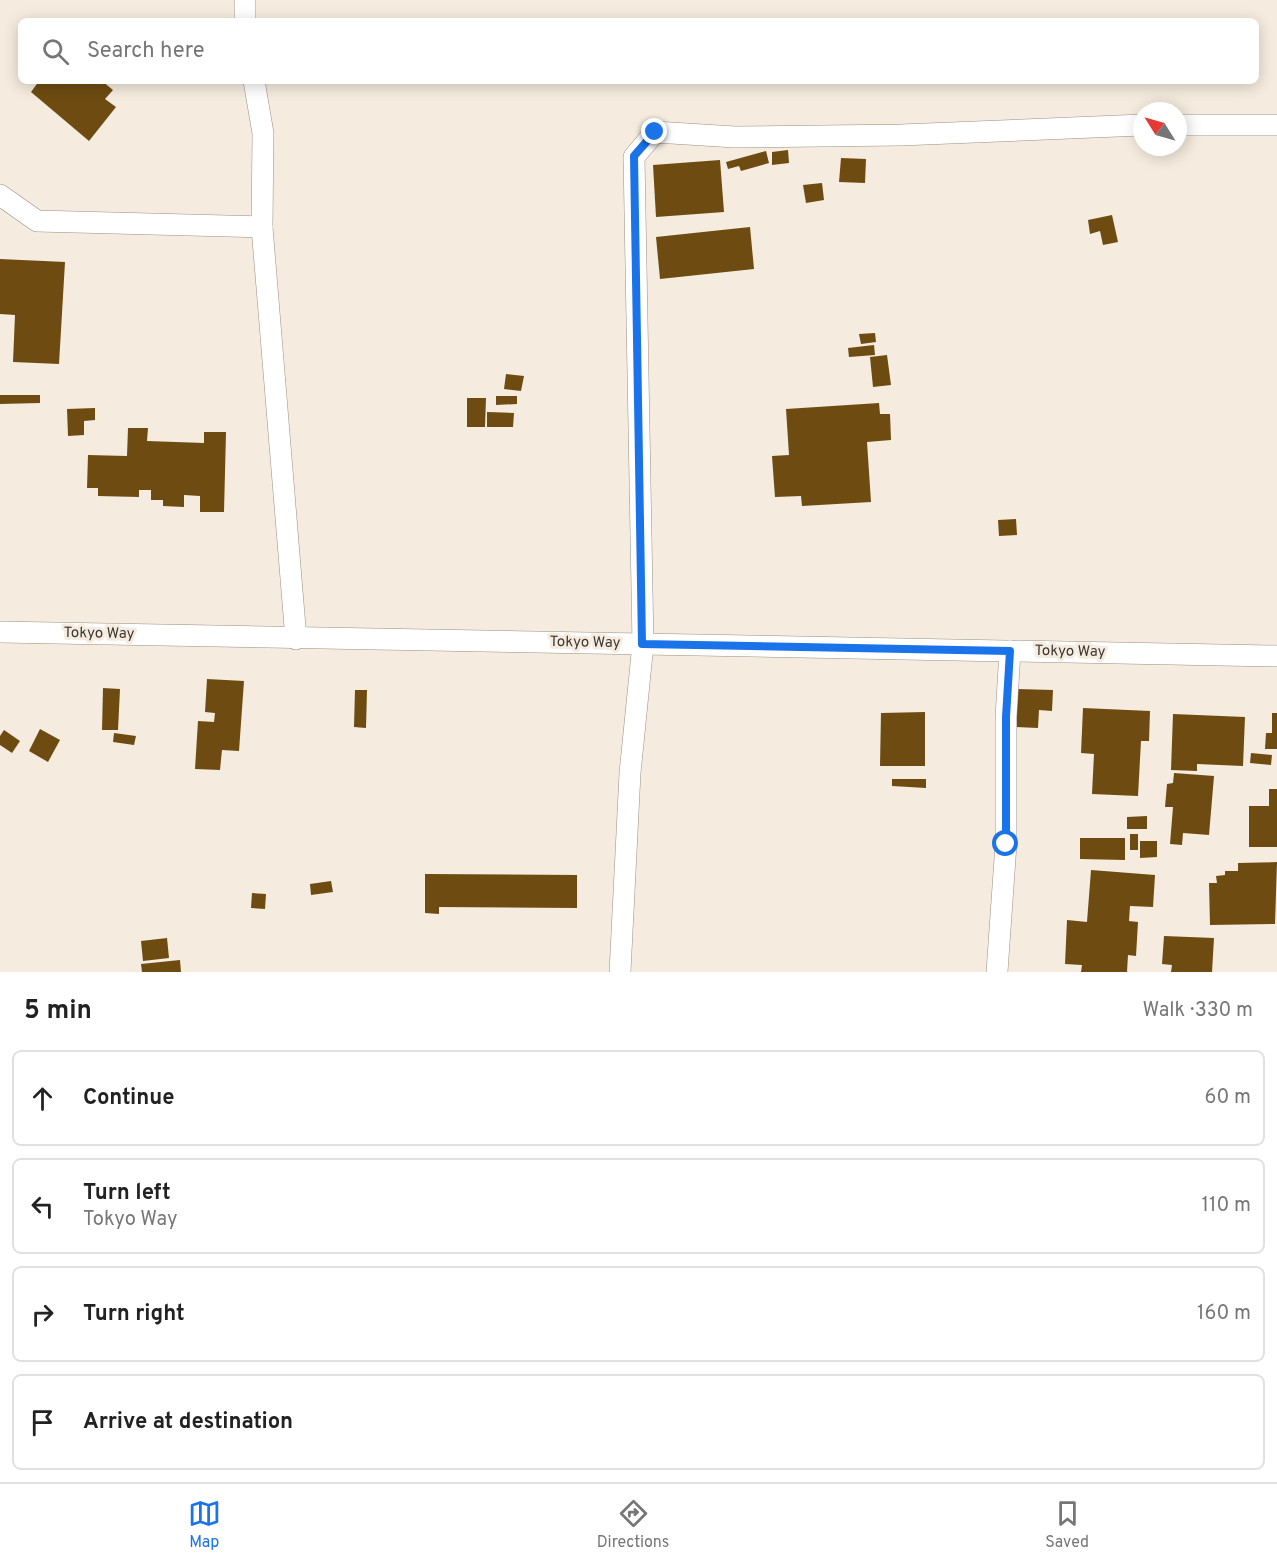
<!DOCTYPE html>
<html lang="en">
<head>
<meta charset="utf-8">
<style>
	body { margin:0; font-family:Overpass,sans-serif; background:#f6f6f6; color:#222 }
	.compass { position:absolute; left:1133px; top:102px; width:54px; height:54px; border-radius:50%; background:#fff; box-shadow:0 3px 15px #0003; rotate:307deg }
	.stop { position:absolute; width:18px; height:18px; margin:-14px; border:4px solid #1a73e8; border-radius:50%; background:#fff }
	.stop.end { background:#1a73e8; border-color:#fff; box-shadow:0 2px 6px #0008 }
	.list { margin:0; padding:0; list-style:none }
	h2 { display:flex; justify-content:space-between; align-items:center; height:78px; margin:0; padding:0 24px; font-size:26px }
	h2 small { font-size:20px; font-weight:400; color:#767676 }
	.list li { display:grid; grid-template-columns:39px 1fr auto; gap:18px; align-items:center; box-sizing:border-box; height:96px; margin:0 12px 12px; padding:0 12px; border:2px solid #e0e0e0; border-radius:9px }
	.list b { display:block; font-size:22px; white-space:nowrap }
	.list p { margin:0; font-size:20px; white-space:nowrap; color:#767676 }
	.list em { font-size:20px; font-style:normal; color:#767676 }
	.icon { flex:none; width:33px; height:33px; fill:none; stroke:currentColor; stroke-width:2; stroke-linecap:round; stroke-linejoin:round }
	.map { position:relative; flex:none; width:1277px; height:972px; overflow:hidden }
	.search { position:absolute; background:#fff; box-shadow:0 3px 15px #0003; left:18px; right:18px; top:18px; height:66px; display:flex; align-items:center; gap:15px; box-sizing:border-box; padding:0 21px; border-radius:9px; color:#767676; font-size:22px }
	.sheet { height:510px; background:#fff }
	nav { display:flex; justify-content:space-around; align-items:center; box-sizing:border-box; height:84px; border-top:2px solid #e0e0e0; background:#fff; font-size:16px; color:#767676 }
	nav a { display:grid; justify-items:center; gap:3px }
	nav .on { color:#1a73e8 }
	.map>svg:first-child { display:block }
</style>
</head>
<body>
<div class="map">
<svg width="1277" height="972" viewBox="0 0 1277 972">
	<rect width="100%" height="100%" fill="#f5ebde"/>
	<g fill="#6e4c11">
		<path d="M39,81h63l11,9 -8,9 11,8 -27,34 -58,-49z"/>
		<path d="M788,150l1,13 -17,2v-13z"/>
		<path d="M766,151l3,12 -28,8 -2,-5 -11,3 -2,-7z"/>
		<path d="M841,158l25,1 -1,24 -26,-1z"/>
		<path d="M720,160l4,52 -68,5 -3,-52z"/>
		<path d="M822,183l2,17 -18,3 -3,-18z"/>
		<path d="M1112,215l6,27 -15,3 -3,-14 -10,3 -2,-14z"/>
		<path d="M750,227l4,42 -94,10 -4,-42z"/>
		<path d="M0,259l65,3 -6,102 -46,-2 2,-47 -15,-1z"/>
		<path d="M875,333l1,9 -15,2 -2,-10z"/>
		<path d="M874,345l1,10 -26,2 -1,-9z"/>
		<path d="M887,355l4,30 -18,2 -3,-30z"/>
		<path d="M506,374l18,2 -3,15 -17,-2z"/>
		<path d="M0,395h40v8l-40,1z"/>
		<path d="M496,396h21v8l-21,1z"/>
		<path d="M467,398h19l-1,29h-18z"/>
		<path d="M879,403l1,11h10l1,26 -24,2 4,60 -69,4 -1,-10 -26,1 -3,-41 17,-1 -3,-46z"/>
		<path d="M95,408v12l-11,1v14l-16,1 -1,-27z"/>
		<path d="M487,412l27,1 -1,14h-26z"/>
		<path d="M128,428h20l-1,13 57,2v-11h22l-2,80h-24v-16l-16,-1v12l-21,-1v-6h-12v-10h-12v7l-41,-1v-8h-11l1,-33 39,1z"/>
		<path d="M1016,519l1,16 -18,1 -1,-16z"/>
		<path d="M207,679l37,2 -5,70 -17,-1 -2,20 -25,-1 3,-48 16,1 1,-9 -10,-1z"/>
		<path d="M103,688l17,1 -2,41h-16z"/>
		<path d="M1017,689l36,1 -1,21 -13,-1 -1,18 -22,-1z"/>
		<path d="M355,690h12l-1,38 -12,-1z"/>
		<path d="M1083,708l67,3 -1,30h-8l-3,55 -46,-2 2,-40 -13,-1z"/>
		<path d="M925,712v54h-45l1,-53z"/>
		<path d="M1272,713h5v36h-12l1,-16h6z"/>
		<path d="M1173,714l72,3 -2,49 -46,-2v7l-26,-1z"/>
		<path d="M40,729l20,11 -12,22 -19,-11z"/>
		<path d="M4,730l16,11 -8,12 -12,-8v-9z"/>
		<path d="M114,733l22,3 -2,9 -21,-3z"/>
		<path d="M1251,753l21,2 -1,10 -21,-2z"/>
		<path d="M1174,773l40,3 -5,59 -26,-2 -1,12 -12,-1 3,-37h-8l2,-23 6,-1z"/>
		<path d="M892,779h34v9l-34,-2z"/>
		<path d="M1269,789h8v58h-28v-41h20z"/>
		<path d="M1147,816v13h-20v-12z"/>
		<rect x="1130" y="834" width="8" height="16"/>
		<path d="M1080,838h45v22l-45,-1z"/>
		<path d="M1140,841h17v16l-17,1z"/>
		<path d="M1277,862l-2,62 -65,1 -1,-42h8l-1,-7 9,-1v-4h13v-8z"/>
		<path d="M1091,870l64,5 -2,32 -23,-1 -1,15 9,1 -2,34 -8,-1 -1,17h-46l1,-7 -17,-1 2,-44 20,2z"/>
		<path d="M425,874l152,1v33l-138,-1v7l-14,-1z"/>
		<path d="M331,881l2,11 -22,3 -1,-11z"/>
		<path d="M252,893l14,1 -1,15 -14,-1z"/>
		<path d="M1164,936l50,2 -2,34h-41l1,-7 -10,-1z"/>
		<path d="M167,938l2,20 -26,3 -2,-20z"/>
		<path d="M180,960l1,12h-39l-1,-8z"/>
	</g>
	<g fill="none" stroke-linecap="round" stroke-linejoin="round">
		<g stroke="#999083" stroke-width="22">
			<g id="minor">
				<path d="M245,0v21"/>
				<path d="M254,81l9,52 -1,94 34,412"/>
				<path d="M1178,125h99"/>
				<path d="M0,195l37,26 225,6"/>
				<path d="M0,632l1277,24"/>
				<path d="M620,972l10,-199 13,-129 -9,-487 21,-25 80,5 166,-2 241,-10"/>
				<path d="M997,972l9,-128v-127l4,-66"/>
			</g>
		</g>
		<use href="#minor" stroke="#fff" stroke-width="21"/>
	</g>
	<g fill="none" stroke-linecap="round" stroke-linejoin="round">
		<path stroke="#1a73e8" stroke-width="8" d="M655,132l-21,24 8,488 368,7 -4,66v127"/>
	</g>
	<g text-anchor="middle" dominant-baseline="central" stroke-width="6" stroke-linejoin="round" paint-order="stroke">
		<g font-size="15" fill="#3b3732" stroke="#f5ebde">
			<text transform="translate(99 634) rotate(1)">Tokyo Way</text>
			<text transform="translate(585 643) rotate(1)">Tokyo Way</text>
			<text transform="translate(1070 652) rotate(1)">Tokyo Way</text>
		</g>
	</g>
</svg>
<svg class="compass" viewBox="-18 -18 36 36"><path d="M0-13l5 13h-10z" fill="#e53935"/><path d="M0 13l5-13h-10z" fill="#767676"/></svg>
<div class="stop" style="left:1006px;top:844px"></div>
<div class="stop end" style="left:655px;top:132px"></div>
<div class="search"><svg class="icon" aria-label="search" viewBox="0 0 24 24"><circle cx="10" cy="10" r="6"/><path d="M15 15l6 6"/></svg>Search here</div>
</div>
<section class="sheet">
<h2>5 min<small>Walk · 330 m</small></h2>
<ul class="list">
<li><svg class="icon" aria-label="ahead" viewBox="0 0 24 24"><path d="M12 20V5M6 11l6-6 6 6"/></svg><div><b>Continue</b></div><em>60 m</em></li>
<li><svg class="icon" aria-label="left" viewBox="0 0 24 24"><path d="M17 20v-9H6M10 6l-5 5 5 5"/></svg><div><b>Turn left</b><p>Tokyo Way</p></div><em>110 m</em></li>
<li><svg class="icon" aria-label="right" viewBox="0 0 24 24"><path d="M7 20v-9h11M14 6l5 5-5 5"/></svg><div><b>Turn right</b></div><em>160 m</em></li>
<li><svg class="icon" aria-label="arrive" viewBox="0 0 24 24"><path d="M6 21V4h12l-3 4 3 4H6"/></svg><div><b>Arrive at destination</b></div></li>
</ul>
</section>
<nav>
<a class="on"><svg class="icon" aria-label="map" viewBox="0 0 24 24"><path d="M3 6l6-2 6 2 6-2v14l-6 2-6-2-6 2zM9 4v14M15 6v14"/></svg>Map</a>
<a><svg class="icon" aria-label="directions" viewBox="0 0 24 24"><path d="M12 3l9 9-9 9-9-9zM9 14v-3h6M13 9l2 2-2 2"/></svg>Directions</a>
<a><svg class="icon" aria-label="saved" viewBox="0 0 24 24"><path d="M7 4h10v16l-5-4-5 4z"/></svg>Saved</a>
</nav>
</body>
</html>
